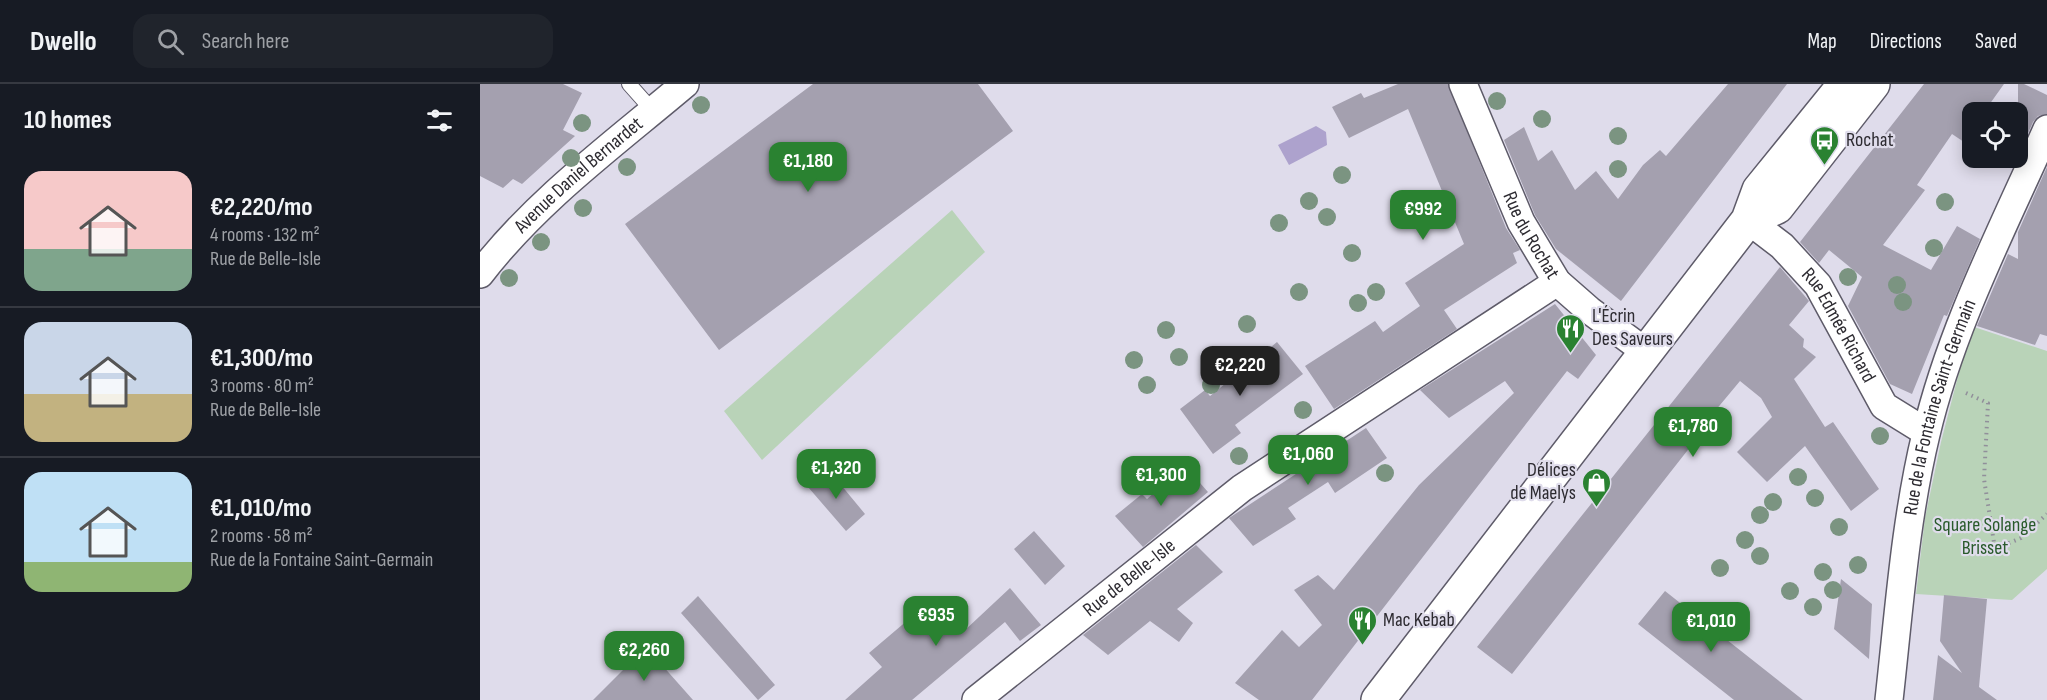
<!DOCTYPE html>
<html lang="en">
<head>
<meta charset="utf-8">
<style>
	:root { --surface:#171b24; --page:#20242c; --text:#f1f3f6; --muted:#9ea1a6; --line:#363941; --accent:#2a8231 }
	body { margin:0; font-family:"Sofia Sans Condensed",sans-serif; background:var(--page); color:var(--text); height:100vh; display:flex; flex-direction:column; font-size:22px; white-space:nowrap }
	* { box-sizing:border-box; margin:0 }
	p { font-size:20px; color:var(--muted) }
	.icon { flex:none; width:33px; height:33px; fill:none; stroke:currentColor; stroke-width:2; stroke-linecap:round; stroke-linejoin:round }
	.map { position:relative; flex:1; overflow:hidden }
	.drawer { display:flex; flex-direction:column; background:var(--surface); width:480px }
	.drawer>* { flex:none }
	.buttons { position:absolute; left:1482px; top:18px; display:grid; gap:12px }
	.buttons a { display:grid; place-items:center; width:66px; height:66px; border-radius:12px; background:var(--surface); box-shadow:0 3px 15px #0003; font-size:30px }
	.price { position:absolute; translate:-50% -51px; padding:0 14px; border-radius:12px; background:var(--accent); color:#fff; font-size:20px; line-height:39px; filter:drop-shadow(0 2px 3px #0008) }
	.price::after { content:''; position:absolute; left:50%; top:36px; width:18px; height:14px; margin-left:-9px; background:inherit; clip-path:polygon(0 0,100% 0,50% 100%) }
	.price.selected { background:#222; color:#fff }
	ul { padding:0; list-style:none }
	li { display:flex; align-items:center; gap:18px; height:150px; padding:0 24px }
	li+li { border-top:2px solid var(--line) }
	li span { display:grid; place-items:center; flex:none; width:168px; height:120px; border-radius:18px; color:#555 }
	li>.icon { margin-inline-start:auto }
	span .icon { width:72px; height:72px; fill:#fffc; stroke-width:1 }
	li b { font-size:26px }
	h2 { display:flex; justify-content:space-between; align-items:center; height:72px; padding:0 24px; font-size:26px }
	header { display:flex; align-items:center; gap:36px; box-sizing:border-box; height:84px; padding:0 30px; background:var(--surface); border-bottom:2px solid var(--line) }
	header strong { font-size:28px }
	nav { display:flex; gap:33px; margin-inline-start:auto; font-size:21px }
	.search { width:420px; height:54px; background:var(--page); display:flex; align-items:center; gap:15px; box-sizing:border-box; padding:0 21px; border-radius:18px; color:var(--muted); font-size:22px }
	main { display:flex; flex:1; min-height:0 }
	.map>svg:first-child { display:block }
	.green { fill:#b9d3b8 }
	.water { fill:#ada2cd }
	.building { fill:#a4a0af }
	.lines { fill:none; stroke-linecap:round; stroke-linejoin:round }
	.lane-casing { stroke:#5e5b69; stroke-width:16 }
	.street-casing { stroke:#5e5b69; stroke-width:30 }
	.secondary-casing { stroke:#5e5b69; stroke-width:36 }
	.path { stroke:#918f9a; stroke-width:4; stroke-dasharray:1.5 4.5; stroke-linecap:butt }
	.lane { stroke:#fff; stroke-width:14 }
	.street { stroke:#fff; stroke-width:27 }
	.secondary { stroke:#fff; stroke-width:33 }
	.tree { fill:#7b9481 }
	.labels { text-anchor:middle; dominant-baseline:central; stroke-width:4.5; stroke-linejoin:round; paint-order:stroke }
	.poi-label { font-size:20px; fill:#2d2b31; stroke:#dfdceb; text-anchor:start }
	.street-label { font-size:20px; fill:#2d2b31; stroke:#dfdceb }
	.park-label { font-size:20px; fill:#295a2b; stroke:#dfdceb }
</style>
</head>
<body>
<header>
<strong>Dwello</strong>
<div class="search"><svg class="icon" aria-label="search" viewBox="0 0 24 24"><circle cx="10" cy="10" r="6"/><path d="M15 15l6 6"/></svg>Search here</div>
<nav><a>Map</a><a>Directions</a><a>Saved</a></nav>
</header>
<main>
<section class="drawer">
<h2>10 homes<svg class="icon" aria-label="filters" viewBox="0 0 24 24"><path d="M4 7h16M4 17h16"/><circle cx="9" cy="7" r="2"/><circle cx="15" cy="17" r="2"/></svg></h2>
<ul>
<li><span style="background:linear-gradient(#f6c9c9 65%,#7fa58c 0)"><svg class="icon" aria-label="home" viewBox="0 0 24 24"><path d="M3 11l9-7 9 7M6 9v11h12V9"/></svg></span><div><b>€2,220/mo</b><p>4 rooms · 132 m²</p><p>Rue de Belle-Isle</p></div></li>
<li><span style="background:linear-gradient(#c9d6e8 60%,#c2b280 0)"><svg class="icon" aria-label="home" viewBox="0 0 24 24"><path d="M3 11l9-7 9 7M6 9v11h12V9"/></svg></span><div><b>€1,300/mo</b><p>3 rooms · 80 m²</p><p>Rue de Belle-Isle</p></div></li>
<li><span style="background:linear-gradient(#bfe0f5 75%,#8fb573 0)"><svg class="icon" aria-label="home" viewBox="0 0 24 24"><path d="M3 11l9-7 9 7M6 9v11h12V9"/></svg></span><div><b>€1,010/mo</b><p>2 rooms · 58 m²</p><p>Rue de la Fontaine Saint-Germain</p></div></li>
</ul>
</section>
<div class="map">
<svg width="1567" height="616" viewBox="0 0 1567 616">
	<rect width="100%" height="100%" fill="#dfdceb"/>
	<path class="green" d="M 472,126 L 505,168 L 282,376 L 244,327 Z
		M 1491,242 L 1567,267 L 1567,485 L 1532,516 L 1436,510 L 1445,434 L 1461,358 Z"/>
	<path class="water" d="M 836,42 L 846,48 L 847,61 L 809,81 L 798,61 Z"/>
	<path class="building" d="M 0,0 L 83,0 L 102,9 L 83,46 L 95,52 L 42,100 L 33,95 L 23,104 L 0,92 Z
		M 333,0 L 498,0 L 533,47 L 239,266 L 145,140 Z
		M 918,0 L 968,0 L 1026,144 L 1040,166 L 1033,169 L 1037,179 L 964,226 L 977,245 L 854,325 L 825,282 L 895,237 L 903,248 L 940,222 L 925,199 L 984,160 L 928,25 L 869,54 L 852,23 L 881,9 L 884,14 Z
		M 1248,0 L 1307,0 L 1141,217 L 1076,165 L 1055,131 L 1024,56 L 1044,43 L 1058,77 L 1072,66 L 1095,106 L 1116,87 L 1138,115 L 1163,81 L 1180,66 L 1186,72 Z
		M 1444,0 L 1524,0 L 1504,28 L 1492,28 L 1492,46 L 1484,58 L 1472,50 L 1437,101 L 1445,106 L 1403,161 L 1451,186 L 1477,142 L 1500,155 L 1467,232 L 1464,231 L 1432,310 L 1410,300 L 1368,222 L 1382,193 L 1349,166 L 1339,179 L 1320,158 Z
		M 1538,0 L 1544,0 L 1567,11 L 1567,30 L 1558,32 L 1553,38 L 1538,72 Z
		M 1567,83 L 1567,252 L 1560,250 L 1555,261 L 1497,242 L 1528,170 L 1538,175 L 1538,148 Z
		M 1300,183 L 1329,217 L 1309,241 L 1324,255 L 1323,263 L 1336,273 L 1314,295 L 1345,343 L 1353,338 L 1399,405 L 1371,427 L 1325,362 L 1287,398 L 1257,368 L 1292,333 L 1281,314 L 1260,297 L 1215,351 L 1218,353 L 1032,590 L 997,563 Z
		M 1075,220 L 1116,271 L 1098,295 L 1087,287 L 832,616 L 779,616 L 755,599 L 802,546 L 819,563 L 842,541 L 814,506 L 838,491 L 854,506 L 939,401 L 1034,309 L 1025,297 L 969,334 L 940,306 Z
		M 797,258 L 823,290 L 755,341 L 761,349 L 733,370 L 700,325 L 725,306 L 730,312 Z
		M 886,344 L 907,374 L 855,409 L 848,398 L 808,424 L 816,435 L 773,462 L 749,434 Z
		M 705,382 L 728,408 L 663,463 L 635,432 L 662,410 L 667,415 Z
		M 347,384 L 385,430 L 366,447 L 328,403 Z
		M 554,447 L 585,482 L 565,501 L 534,465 Z
		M 716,461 L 743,488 L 697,525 L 713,539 L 699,558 L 670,537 L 628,571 L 603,551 Z
		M 1361,495 L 1392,520 L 1389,575 L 1354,545 Z
		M 530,504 L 561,541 L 540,557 L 525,538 L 432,616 L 365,616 L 402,583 L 389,569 L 455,513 L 484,547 Z
		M 1185,507 L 1323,616 L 1254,616 L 1158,540 Z
		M 1464,511 L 1507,515 L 1499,603 L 1517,616 L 1453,616 L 1458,571 L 1482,589 L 1460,557 Z
		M 218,512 L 295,601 L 278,616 L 201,529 Z
		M 166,563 L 213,616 L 113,616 Z"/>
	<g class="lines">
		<defs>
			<path id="lane" d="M 149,0 L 173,27"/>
			<g id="street">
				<path id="s1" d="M 983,0 L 1041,138 L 1077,198 L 1109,226 L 1166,268"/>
				<path id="s2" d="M 1268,136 L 1302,162 L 1338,201 L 1404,322 L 1446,348"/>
				<path id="s3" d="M 0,190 C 57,116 134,60 205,0"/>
				<path id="s4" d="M 496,616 L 762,404 L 1077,198"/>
				<path id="s5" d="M 1409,616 C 1419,527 1425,437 1446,350 C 1471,244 1523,144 1567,45"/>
			</g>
			<path id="secondary" d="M 1268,136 L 1297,123 L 1393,0
				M 898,616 L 1268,136 L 1279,106 L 1365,0"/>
		</defs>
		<use href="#lane" class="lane-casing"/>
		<use href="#street" class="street-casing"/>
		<use href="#secondary" class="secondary-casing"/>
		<path class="path" d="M 1486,309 L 1508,319 L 1504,395 L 1515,465 L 1541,454 L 1567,430"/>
		<use href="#lane" class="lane"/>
		<use href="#street" class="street"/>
		<use href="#secondary" class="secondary"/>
	</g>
	<g class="tree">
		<circle cx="1017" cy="17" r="9"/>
		<circle cx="221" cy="21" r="9"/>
		<circle cx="1062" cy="35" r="9"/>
		<circle cx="102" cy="39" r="9"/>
		<circle cx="1138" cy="52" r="9"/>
		<circle cx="91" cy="74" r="9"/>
		<circle cx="147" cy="83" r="9"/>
		<circle cx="1138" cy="85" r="9"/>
		<circle cx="862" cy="91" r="9"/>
		<circle cx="829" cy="117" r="9"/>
		<circle cx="1465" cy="118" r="9"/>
		<circle cx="103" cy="124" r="9"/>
		<circle cx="847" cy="133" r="9"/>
		<circle cx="799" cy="139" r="9"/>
		<circle cx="61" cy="158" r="9"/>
		<circle cx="1454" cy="164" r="9"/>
		<circle cx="872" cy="169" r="9"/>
		<circle cx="1368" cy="193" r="9"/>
		<circle cx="29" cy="194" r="9"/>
		<circle cx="1417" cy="201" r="9"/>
		<circle cx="819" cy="208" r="9"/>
		<circle cx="896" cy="208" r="9"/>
		<circle cx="1423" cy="218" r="9"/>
		<circle cx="878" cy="219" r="9"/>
		<circle cx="767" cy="240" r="9"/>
		<circle cx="686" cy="246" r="9"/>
		<circle cx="699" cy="273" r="9"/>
		<circle cx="654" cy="276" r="9"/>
		<circle cx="667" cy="301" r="9"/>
		<circle cx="731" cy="301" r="9"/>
		<circle cx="823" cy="326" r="9"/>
		<circle cx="1400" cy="352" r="9"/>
		<circle cx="759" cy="372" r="9"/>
		<circle cx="905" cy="389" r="9"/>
		<circle cx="1318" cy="393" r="9"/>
		<circle cx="1335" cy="414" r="9"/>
		<circle cx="1293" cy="418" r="9"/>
		<circle cx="1280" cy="431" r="9"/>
		<circle cx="1359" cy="443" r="9"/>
		<circle cx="1265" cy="456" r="9"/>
		<circle cx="1280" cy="472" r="9"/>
		<circle cx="1378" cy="481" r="9"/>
		<circle cx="1240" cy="484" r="9"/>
		<circle cx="1343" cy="488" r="9"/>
		<circle cx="1353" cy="506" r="9"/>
		<circle cx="1310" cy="507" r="9"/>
		<circle cx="1333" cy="523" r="9"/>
	</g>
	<defs>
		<symbol id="bus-pin" viewBox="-11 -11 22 30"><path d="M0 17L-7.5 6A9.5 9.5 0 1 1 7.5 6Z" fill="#2a8231" stroke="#dfdceb"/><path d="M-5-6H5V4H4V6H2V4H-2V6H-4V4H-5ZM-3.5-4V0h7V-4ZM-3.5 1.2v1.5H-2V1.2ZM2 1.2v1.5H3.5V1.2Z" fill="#fff"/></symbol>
		<symbol id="restaurant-pin" viewBox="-11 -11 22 30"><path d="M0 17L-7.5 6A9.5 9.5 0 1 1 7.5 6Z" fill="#2a8231" stroke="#dfdceb"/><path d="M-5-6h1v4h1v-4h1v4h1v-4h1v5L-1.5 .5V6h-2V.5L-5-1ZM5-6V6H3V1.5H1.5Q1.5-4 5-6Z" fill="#fff"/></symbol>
		<symbol id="shop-pin" viewBox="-11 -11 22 30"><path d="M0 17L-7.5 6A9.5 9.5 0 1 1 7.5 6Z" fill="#2a8231" stroke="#dfdceb"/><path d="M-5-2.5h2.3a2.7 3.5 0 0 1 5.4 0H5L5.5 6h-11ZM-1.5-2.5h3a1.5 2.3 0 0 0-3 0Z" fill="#fff"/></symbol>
	</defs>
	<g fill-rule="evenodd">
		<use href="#bus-pin" x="1328" y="40" width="33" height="45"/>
		<use href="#restaurant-pin" x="1074" y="228" width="33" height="45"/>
		<use href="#shop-pin" x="1100" y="382" width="33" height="45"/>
		<use href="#restaurant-pin" x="866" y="520" width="33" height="45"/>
	</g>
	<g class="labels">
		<g class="poi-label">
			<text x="1366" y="56">Rochat</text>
			<text x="1112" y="232">L'Écrin<tspan x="1112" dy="23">Des Saveurs</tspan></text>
			<text x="1096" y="386" text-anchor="end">Délices<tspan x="1096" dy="23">de Maelys</tspan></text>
			<text x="903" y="536">Mac Kebab</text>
		</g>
		<g class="street-label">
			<text stroke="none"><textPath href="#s3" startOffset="140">Avenue Daniel Bernardet</textPath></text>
			<text stroke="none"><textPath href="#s1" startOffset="166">Rue du Rochat</textPath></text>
			<text stroke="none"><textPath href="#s2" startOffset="141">Rue Edmée Richard</textPath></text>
			<text stroke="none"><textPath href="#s5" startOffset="298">Rue de la Fontaine Saint-Germain</textPath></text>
			<text stroke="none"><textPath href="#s4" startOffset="196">Rue de Belle-Isle</textPath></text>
		</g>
		<g class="park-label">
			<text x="1505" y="441">Square Solange<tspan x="1505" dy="23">Brisset</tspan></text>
		</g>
	</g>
</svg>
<div class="buttons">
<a><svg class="icon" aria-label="locate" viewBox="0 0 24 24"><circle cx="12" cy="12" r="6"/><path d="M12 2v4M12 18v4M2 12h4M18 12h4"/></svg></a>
</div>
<b class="price" style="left:328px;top:109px">€1,180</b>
<b class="price" style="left:943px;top:157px">€992</b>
<b class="price selected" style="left:760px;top:313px">€2,220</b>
<b class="price" style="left:1213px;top:374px">€1,780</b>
<b class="price" style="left:828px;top:402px">€1,060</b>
<b class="price" style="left:356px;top:416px">€1,320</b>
<b class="price" style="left:681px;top:423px">€1,300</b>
<b class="price" style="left:456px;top:563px">€935</b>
<b class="price" style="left:1231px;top:569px">€1,010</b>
<b class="price" style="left:164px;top:598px">€2,260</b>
</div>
</main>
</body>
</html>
